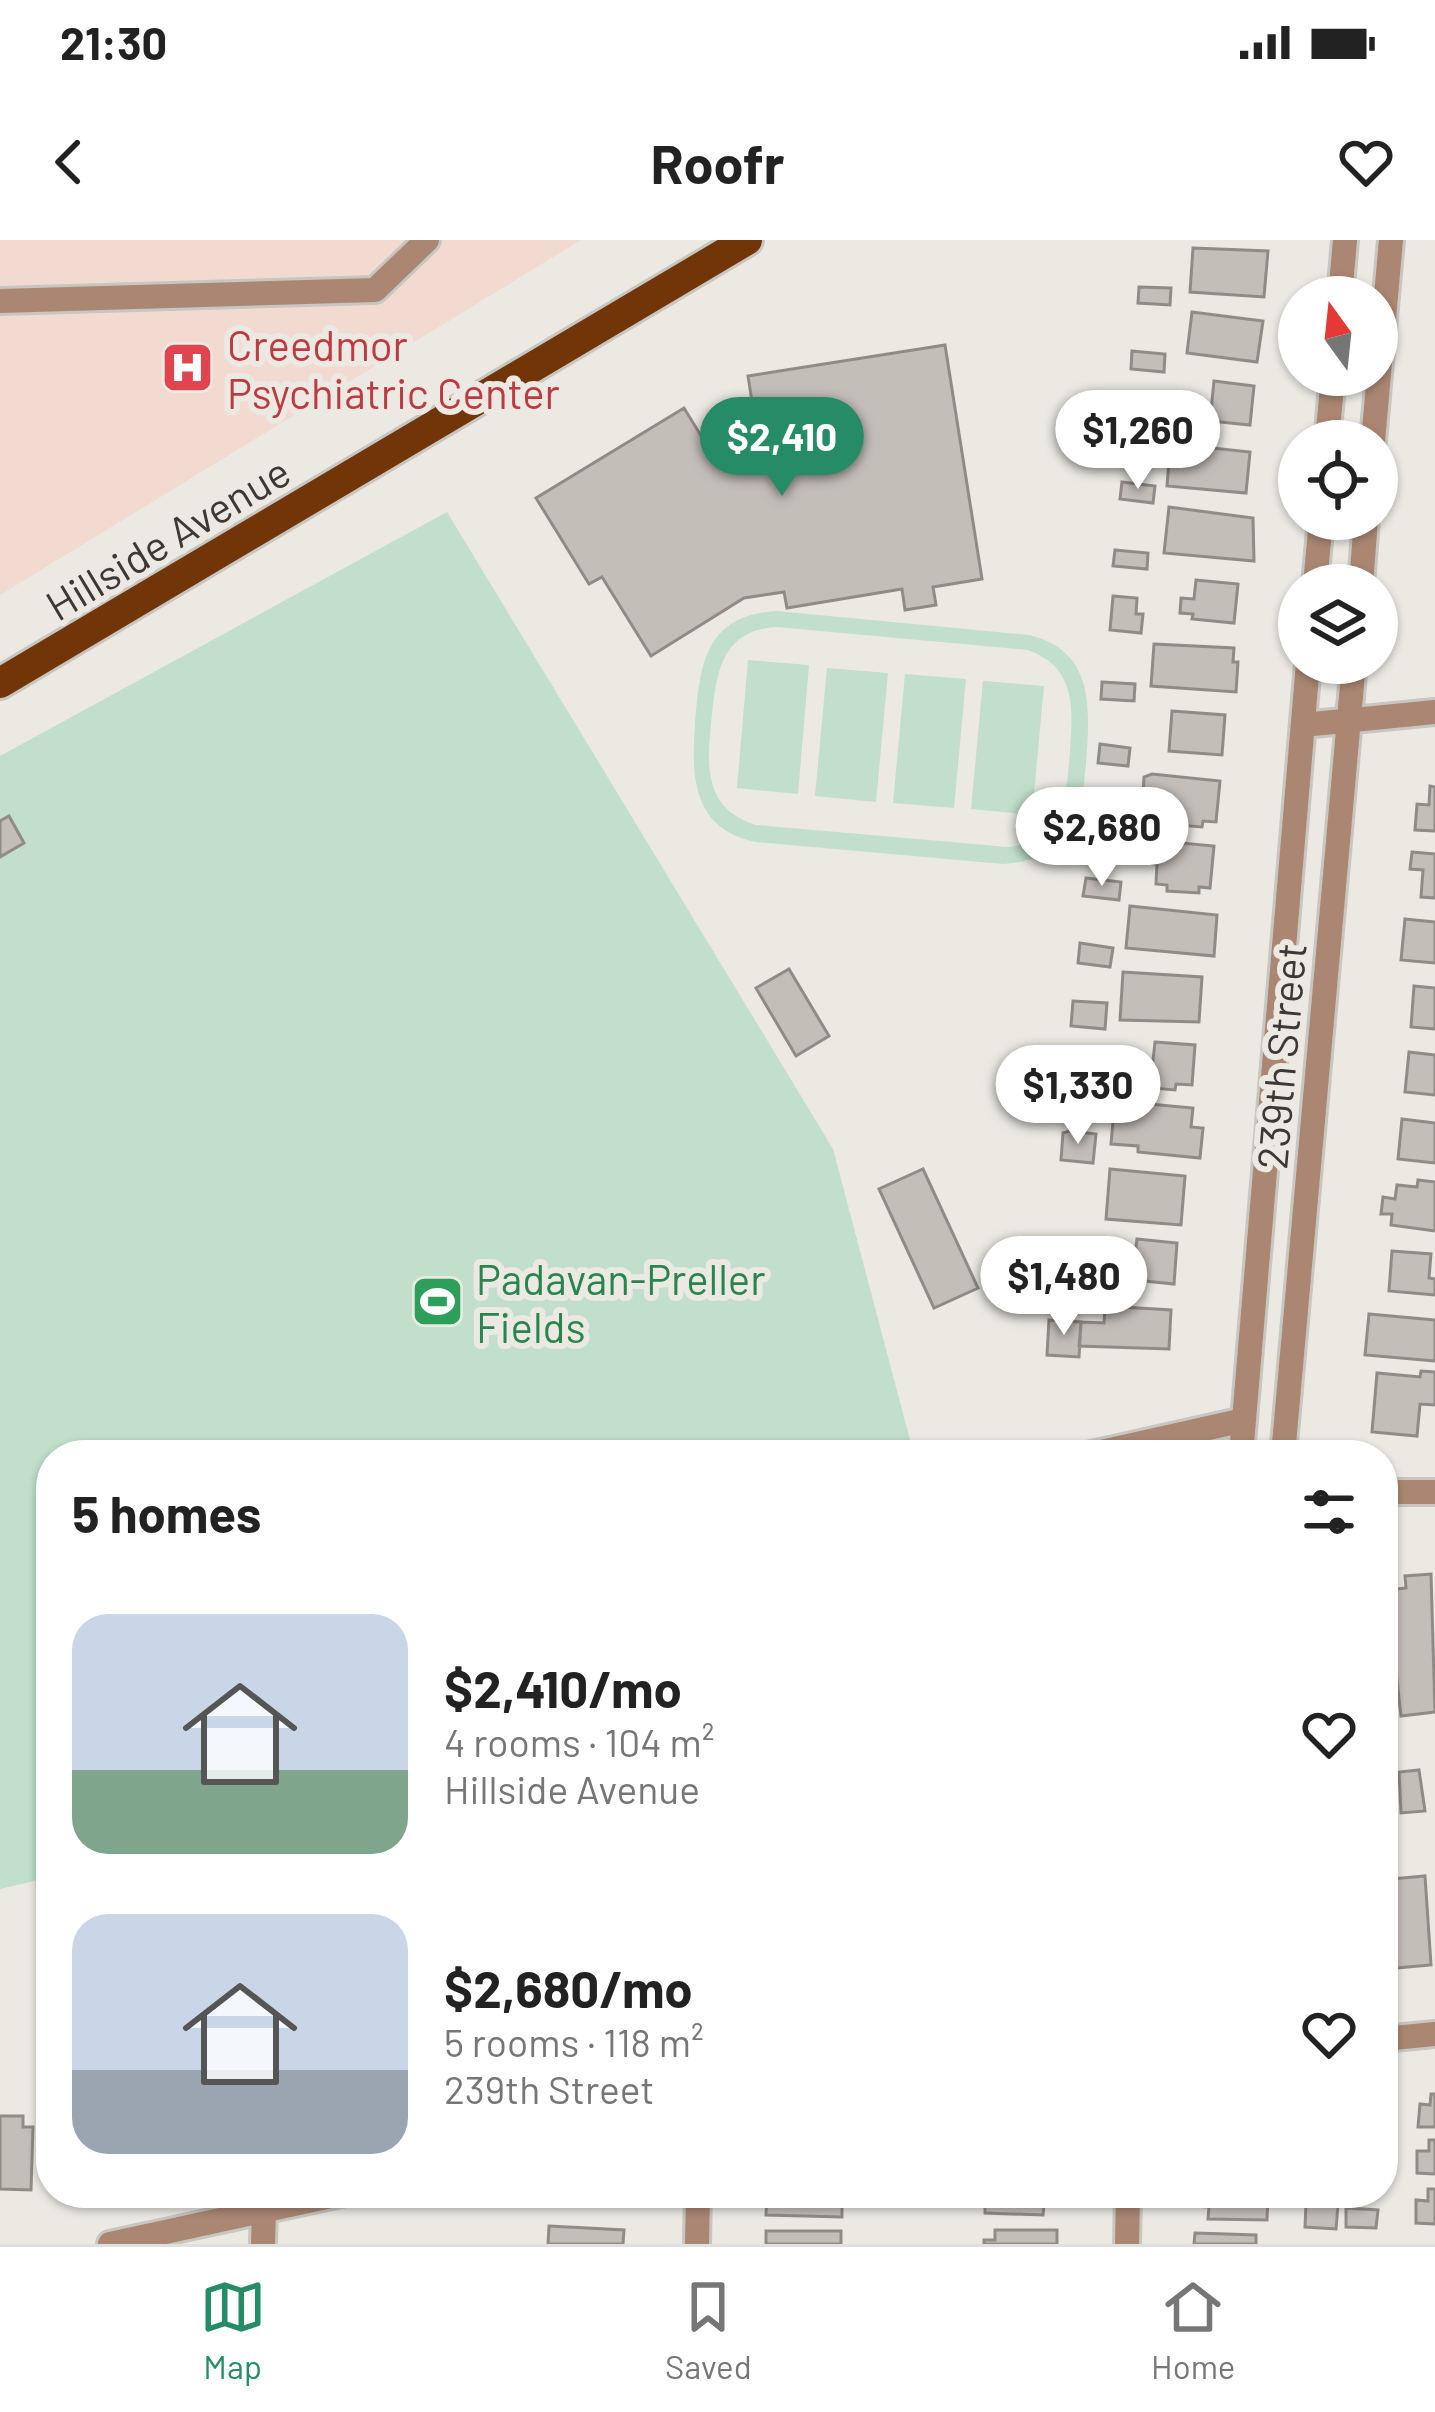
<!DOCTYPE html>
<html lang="en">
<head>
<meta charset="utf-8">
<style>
	:root { --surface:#fff; --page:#f2f2f2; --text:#222; --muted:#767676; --line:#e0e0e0; --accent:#268c68 }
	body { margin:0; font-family:Barlow,sans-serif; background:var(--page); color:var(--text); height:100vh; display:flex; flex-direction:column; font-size:45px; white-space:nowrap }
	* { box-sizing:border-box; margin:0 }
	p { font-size:39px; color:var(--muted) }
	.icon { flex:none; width:66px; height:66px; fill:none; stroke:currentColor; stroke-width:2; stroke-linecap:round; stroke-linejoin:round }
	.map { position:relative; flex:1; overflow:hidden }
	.drawer { position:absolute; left:36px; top:1200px; width:1362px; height:768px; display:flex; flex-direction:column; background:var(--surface); border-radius:48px; box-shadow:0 3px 9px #0004 }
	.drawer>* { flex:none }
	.needle { width:78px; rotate:345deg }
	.fabs { position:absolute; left:1278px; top:36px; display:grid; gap:24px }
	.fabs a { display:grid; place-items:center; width:120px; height:120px; border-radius:50%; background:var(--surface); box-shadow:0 3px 9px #0004; font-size:60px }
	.price { position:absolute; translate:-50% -102px; padding:0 27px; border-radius:42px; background:#fff; color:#222; font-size:39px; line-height:78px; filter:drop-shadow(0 3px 6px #0008) }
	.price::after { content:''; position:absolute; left:50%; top:72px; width:36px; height:27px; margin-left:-18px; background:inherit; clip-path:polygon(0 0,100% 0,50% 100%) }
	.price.current { background:var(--accent); color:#fff }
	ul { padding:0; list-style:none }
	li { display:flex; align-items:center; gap:36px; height:300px; padding:0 36px }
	li span { display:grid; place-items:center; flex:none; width:336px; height:240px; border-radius:36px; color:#555 }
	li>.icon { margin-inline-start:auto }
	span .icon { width:144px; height:144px; fill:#fffc; stroke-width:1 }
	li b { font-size:51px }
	h2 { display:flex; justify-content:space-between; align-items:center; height:144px; padding:0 36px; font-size:51px }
	.status { display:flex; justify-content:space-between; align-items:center; height:84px; padding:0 60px; background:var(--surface); direction:ltr }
	.status svg { height:33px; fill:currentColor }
	header { display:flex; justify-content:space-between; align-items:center; height:156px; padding:0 36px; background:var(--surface); font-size:54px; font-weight:700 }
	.tabs { display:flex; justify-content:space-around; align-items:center; height:168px; border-top:3px solid var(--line); background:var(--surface); font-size:33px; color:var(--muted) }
	.tabs a { display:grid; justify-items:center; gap:6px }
	.tabs .current { color:var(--accent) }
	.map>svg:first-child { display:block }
	.medical { fill:#f2dad0 }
	.green { fill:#c1dfcb; fill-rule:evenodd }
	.building { fill:#c4beb9; stroke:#918b86; stroke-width:3 }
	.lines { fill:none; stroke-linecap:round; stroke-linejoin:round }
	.minor-casing { stroke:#c8c6c0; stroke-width:30 }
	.primary-casing { stroke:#c8c6c0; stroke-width:36 }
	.minor { stroke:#ab8773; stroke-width:24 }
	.primary { stroke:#713508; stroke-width:30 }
	.labels { text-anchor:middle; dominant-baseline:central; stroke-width:12; stroke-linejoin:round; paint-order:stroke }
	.health-label { font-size:42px; fill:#be3a42; stroke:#ebe9e2; text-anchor:start }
	.street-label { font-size:42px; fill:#3a3936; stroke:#ebe9e2 }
	.leisure-label { font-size:42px; fill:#27864d; stroke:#ebe9e2; text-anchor:start }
</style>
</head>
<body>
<div class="status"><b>21:30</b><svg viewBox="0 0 49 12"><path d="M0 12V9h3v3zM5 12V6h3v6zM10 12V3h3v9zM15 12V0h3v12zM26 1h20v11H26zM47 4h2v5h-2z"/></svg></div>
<header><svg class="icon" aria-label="back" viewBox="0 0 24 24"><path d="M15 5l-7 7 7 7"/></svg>Roofr<svg class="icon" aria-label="heart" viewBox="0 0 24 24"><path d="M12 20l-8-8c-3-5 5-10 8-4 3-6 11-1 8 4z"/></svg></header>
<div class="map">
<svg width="1435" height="2004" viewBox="0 0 1435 2004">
	<rect width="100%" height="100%" fill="#ebe9e2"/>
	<path class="medical" d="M 0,0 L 581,0 L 0,355 Z"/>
	<path class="green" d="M 447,272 L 833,909 L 914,1215 L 51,1215 L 51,1637 L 0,1649 L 0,516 Z
		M 777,371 L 1029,395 C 1095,411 1090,468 1086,523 C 1083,551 1083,579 1062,601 C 1046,618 1026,622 1003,624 L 756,602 C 693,589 691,538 695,485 C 700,426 704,375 777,371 ZM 777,387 L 1028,410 C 1076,427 1073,468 1070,510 C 1067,556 1063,602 1008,607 L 756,585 C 701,568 707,521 712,474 C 717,429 723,390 777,387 Z
		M 748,420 L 809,425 L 798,554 L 737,548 Z
		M 827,428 L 888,433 L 876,562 L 815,556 Z
		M 905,434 L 966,439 L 954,568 L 893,563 Z
		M 983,441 L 1044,446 L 1032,575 L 971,569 Z"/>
	<path class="building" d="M 1193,8 L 1268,11 L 1264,57 L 1190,52 Z
		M 1139,47 L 1171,48 L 1170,65 L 1138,63 Z
		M 1192,72 L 1263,81 L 1257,122 L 1187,113 Z
		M 945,105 L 982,339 L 933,347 L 936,365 L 905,370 L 902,349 L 787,368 L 784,352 L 744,358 L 651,416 L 602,337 L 589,344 L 536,258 L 684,168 L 703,199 L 753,168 L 748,136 Z
		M 1132,111 L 1165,114 L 1164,132 L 1131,129 Z
		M 1214,141 L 1254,146 L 1250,185 L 1210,181 Z
		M 1125,170 L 1157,174 L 1155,191 L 1123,188 Z
		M 1185,205 L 1250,212 L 1246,253 L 1167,246 L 1169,221 L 1184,223 Z
		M 1122,242 L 1155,246 L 1153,263 L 1120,259 Z
		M 1169,267 L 1253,278 L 1254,321 L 1164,313 Z
		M 1115,310 L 1148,313 L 1147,329 L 1113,326 Z
		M 1196,340 L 1238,344 L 1234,383 L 1192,379 L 1193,374 L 1180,373 L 1181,358 L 1194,359 Z
		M 1113,356 L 1137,358 L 1136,374 L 1143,374 L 1141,393 L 1110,390 Z
		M 1154,404 L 1234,408 L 1233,422 L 1238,422 L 1236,452 L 1151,446 Z
		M 1102,442 L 1135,444 L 1134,461 L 1101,459 Z
		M 1172,471 L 1225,475 L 1222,515 L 1169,511 Z
		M 1100,504 L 1130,508 L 1128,526 L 1098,523 Z
		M 1152,534 L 1220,541 L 1216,582 L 1203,581 L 1202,587 L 1164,584 L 1165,579 L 1158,578 L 1160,559 L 1143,557 L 1144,537 Z
		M 1430,546 L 1435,547 L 1435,591 L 1415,590 L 1417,564 L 1429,565 Z
		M 1094,574 L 1124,577 L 1123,593 L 1093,590 Z
		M 9,576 L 24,603 L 0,617 L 0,581 Z
		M 1139,599 L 1214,606 L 1210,648 L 1199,647 L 1199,653 L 1167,651 L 1167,645 L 1156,644 L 1157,624 L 1137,622 Z
		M 1412,612 L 1435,614 L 1435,658 L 1421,657 L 1423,630 L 1410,629 Z
		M 1086,638 L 1121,642 L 1119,660 L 1083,656 Z
		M 1130,666 L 1217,675 L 1214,716 L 1126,708 Z
		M 1405,679 L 1435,682 L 1435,723 L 1401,720 Z
		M 1080,703 L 1113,708 L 1110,727 L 1078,723 Z
		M 789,729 L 829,796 L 796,816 L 756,748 Z
		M 1123,732 L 1202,737 L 1199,782 L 1120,780 Z
		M 1414,746 L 1435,748 L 1435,789 L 1411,787 Z
		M 1073,761 L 1107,763 L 1105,789 L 1071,786 Z
		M 1155,802 L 1195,805 L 1192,845 L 1176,844 L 1175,850 L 1141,847 L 1142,841 L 1125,840 L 1126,819 L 1153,821 Z
		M 1409,812 L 1435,815 L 1435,855 L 1405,852 Z
		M 1149,864 L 1193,868 L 1191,887 L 1203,888 L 1200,918 L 1138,912 L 1138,906 L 1111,904 L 1114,870 L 1127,872 L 1128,866 L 1149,868 Z
		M 1402,879 L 1435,883 L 1435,923 L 1398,919 Z
		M 1070,891 L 1096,894 L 1093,923 L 1061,920 L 1063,893 Z
		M 923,929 L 978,1048 L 934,1068 L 879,949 Z
		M 1110,929 L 1185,936 L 1181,985 L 1106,979 Z
		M 1418,940 L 1435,942 L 1435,991 L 1391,985 L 1392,974 L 1381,974 L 1383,957 L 1395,959 L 1397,945 L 1417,947 Z
		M 1137,999 L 1177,1003 L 1174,1044 L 1134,1040 L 1134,1033 L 1110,1031 L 1111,1013 L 1135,1015 Z
		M 1392,1011 L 1431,1014 L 1429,1038 L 1435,1039 L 1435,1055 L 1389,1051 Z
		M 1056,1012 L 1082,1014 L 1078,1049 L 1046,1046 Z
		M 1105,1066 L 1171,1070 L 1169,1109 L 1079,1106 L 1081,1082 L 1104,1083 Z
		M 1369,1074 L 1435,1080 L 1435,1121 L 1365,1115 Z
		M 1049,1080 L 1081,1082 L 1079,1117 L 1047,1115 Z
		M 1421,1131 L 1435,1132 L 1435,1165 L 1420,1164 L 1417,1196 L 1372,1192 L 1377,1133 L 1420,1137 Z
		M 1431,1334 L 1435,1472 L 1401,1476 L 1387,1350 L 1406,1348 L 1405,1336 Z
		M 1419,1530 L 1425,1571 L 1401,1573 L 1399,1532 Z
		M 1425,1636 L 1431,1725 L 1396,1728 L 1391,1639 Z
		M 1431,1854 L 1435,1854 L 1435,1887 L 1418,1887 L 1420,1864 L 1430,1865 Z
		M 0,1876 L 23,1876 L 23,1887 L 33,1887 L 31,1950 L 0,1949 Z
		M 1429,1900 L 1435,1900 L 1435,1934 L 1417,1933 L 1417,1911 L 1429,1911 Z
		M 1428,1949 L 1435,1949 L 1435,1984 L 1416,1983 L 1416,1960 L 1428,1961 Z
		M 767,1953 L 842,1953 L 842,1977 L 766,1975 Z
		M 985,1953 L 1058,1953 L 1058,1965 L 1044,1965 L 1043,1975 L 985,1973 Z
		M 1195,1953 L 1268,1956 L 1267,1980 L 1208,1979 L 1209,1967 L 1195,1966 Z
		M 1306,1964 L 1338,1965 L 1336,1989 L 1305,1987 Z
		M 1346,1968 L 1378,1970 L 1376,1988 L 1346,1987 Z
		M 549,1986 L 624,1990 L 623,2004 L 548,2004 Z
		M 995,1990 L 1057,1990 L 1057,2004 L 984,2004 L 984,2000 L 995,2000 Z
		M 766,1991 L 841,1991 L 841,2004 L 766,2004 Z
		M 1195,1993 L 1256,1995 L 1256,2004 L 1194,2004 Z"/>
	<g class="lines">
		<defs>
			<path id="minor" d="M 1340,57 L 1345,0
				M 0,61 L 375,50 L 427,0
				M 1327,201 L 1333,135
				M 1373,201 L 1391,0
				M 1315,345 L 1321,279
				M 1361,345 L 1366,279
				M 1303,485 L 1435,472
				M 1088,1215 L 1244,1180
				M 1241,1215 L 1308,423
				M 1283,1215 L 1354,423
				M 1383,1252 L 1435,1252
				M 1383,1799 L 1435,1794
				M 110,2004 L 345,1953
				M 263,2004 L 264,1969
				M 697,2004 L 698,1953
				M 1127,2004 L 1128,1953"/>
			<path id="primary" d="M 0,443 L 747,0"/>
		</defs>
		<use href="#minor" class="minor-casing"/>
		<use href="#primary" class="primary-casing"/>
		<use href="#minor" class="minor"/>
		<use href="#primary" class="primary"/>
	</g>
	<defs>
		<symbol id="hospital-square" viewBox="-11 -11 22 22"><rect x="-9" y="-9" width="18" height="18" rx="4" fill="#e0444e" stroke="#ebe9e2"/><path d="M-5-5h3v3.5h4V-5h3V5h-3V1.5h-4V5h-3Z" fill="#fff"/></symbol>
		<symbol id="stadium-square" viewBox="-11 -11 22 22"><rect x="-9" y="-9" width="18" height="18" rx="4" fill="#2e9e5b" stroke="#ebe9e2"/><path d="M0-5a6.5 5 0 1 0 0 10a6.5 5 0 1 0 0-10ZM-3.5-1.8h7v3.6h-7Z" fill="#fff"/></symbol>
	</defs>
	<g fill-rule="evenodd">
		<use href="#hospital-square" x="158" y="98" width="59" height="59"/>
		<use href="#stadium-square" x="408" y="1032" width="59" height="59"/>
	</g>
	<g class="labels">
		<g class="health-label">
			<text x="227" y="104">Creedmor<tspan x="227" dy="48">Psychiatric Center</tspan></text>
		</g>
		<g class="street-label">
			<text transform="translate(167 297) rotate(-31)">Hillside Avenue</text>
			<text transform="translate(1280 816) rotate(-85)">239th Street</text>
		</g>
		<g class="leisure-label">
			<text x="476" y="1038">Padavan-Preller<tspan x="476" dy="48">Fields</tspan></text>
		</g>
	</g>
</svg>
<div class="fabs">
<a><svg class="needle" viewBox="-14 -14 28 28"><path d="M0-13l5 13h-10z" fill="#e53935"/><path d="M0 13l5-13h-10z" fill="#767676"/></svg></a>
<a><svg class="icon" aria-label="locate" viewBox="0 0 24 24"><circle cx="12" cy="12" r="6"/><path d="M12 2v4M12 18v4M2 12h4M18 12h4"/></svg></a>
<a><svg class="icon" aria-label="layers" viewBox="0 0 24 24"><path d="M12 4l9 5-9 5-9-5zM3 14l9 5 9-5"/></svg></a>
</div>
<b class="price" style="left:1138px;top:252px">$1,260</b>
<b class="price current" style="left:782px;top:259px">$2,410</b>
<b class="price" style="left:1102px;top:649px">$2,680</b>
<b class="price" style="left:1078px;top:907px">$1,330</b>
<b class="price" style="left:1064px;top:1098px">$1,480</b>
<section class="drawer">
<h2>5 homes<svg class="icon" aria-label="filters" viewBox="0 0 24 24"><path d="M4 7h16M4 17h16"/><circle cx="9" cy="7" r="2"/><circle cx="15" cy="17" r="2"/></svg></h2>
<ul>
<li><span style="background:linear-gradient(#c9d6e8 65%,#7fa58c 0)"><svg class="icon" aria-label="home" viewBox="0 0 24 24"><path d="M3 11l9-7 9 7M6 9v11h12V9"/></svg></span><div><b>$2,410/mo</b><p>4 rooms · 104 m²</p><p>Hillside Avenue</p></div><svg class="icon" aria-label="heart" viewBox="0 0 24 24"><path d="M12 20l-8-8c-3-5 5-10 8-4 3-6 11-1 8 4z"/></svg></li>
<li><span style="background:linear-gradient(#c9d6e8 65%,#9aa5b1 0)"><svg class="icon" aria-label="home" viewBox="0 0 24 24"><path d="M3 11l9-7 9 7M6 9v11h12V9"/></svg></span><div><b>$2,680/mo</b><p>5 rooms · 118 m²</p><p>239th Street</p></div><svg class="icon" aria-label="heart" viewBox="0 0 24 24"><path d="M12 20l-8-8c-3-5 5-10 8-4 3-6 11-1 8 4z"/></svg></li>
</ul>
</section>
</div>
<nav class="tabs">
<a class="current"><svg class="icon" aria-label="map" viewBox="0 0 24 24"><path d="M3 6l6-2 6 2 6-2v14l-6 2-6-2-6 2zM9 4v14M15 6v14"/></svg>Map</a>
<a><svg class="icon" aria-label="saved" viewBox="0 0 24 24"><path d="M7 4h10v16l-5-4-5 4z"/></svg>Saved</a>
<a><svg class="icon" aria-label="home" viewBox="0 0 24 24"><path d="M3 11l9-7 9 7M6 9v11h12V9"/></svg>Home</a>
</nav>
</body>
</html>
